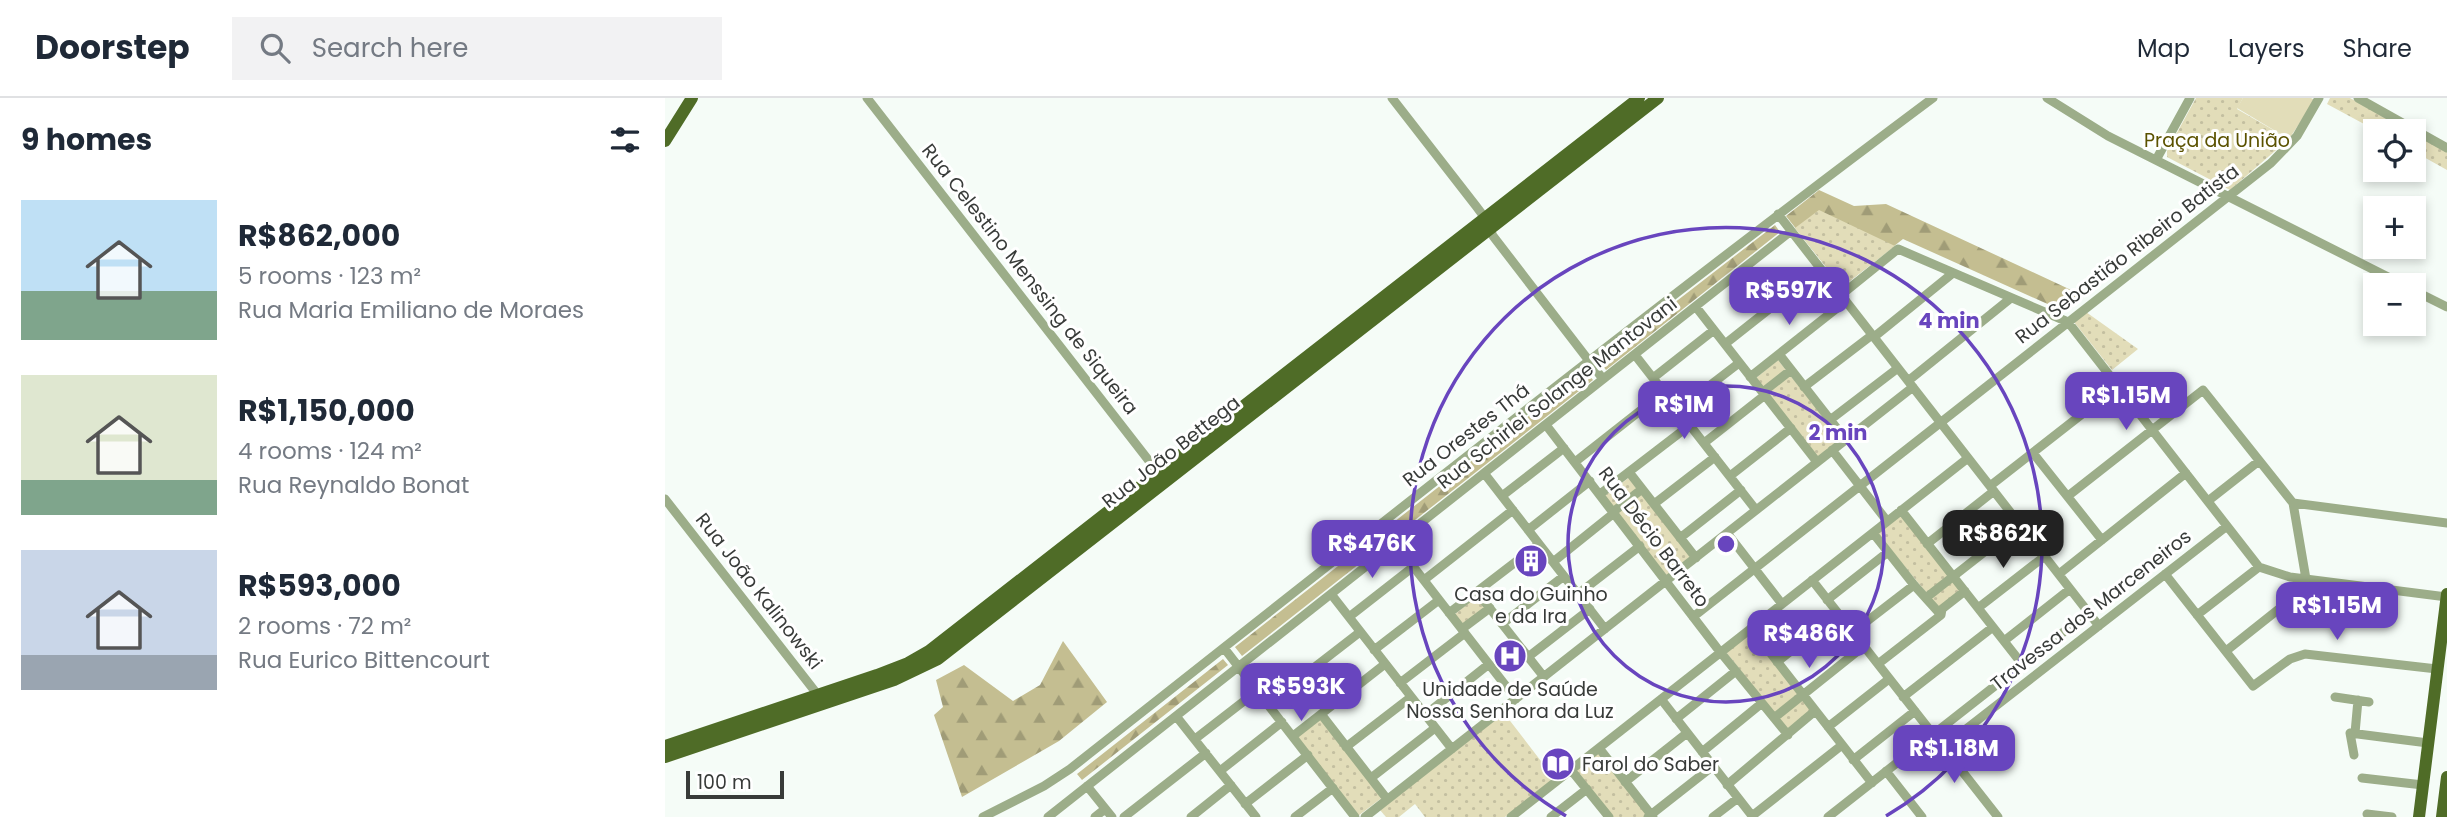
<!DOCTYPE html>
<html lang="en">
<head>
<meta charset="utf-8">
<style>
	:root { --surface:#fff; --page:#f2f2f3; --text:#1f2937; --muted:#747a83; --line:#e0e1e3; --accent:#6845be }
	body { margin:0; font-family:Poppins,sans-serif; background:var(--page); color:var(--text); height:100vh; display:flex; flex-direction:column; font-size:26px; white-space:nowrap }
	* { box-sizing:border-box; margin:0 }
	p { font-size:23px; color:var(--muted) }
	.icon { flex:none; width:38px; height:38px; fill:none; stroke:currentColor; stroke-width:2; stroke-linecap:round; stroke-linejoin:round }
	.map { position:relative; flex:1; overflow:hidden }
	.panel { display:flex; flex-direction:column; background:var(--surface); width:665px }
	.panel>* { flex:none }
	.buttons { position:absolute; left:1698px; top:21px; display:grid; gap:14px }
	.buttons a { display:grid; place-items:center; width:63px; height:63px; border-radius:0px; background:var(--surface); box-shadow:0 4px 10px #0003; font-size:35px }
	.scale { position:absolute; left:21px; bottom:18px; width:98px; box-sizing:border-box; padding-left:7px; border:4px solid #383b39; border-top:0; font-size:19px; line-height:24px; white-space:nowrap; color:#383b39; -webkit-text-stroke:5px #fff; paint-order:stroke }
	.price { position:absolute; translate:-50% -60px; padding:0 16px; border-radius:14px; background:var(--accent); color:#fff; font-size:23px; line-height:46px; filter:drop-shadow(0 2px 4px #0008) }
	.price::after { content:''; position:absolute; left:50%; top:42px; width:21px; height:16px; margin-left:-10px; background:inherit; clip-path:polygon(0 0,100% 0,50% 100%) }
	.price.current { background:#222; color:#fff }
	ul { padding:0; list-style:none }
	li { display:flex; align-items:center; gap:21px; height:175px; padding:0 21px }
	li span { display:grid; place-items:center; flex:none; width:196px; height:140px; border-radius:0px; color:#555 }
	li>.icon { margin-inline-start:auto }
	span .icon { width:84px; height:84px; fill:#fffc; stroke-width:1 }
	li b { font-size:30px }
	h2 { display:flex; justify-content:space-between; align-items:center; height:84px; padding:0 21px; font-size:30px }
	header { display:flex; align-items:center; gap:42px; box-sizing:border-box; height:98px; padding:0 35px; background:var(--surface); border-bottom:2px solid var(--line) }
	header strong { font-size:33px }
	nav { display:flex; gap:38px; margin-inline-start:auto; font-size:24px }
	.search { width:490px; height:63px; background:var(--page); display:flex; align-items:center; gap:18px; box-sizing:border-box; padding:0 24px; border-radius:0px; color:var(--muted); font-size:26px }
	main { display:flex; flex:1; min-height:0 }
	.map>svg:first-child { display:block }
	.green { fill:#e2ddb9 }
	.forest { fill:url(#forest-firs) }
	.park { fill:url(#park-dots) }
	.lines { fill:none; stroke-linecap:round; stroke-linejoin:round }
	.minor { stroke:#9cad89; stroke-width:9 }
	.major { stroke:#4f6c27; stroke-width:12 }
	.ring { fill:none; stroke:#6845be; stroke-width:3.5 }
	.labels { text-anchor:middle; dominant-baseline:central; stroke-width:6; stroke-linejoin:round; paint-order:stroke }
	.park-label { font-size:19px; fill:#5b5200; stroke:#fff }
	.street-label { font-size:19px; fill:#383b39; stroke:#fff }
	.poi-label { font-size:19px; fill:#383b39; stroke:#fff }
	.centre { fill:#6845be; stroke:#fff; stroke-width:3.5 }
	.ring-label { font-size:21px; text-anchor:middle; font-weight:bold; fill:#6845be; stroke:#fff; stroke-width:6; stroke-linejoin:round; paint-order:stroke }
</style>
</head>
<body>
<header>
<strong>Doorstep</strong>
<div class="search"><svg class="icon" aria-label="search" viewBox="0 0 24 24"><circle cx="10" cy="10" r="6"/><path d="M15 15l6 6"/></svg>Search here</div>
<nav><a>Map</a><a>Layers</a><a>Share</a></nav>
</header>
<main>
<section class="panel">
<h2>9 homes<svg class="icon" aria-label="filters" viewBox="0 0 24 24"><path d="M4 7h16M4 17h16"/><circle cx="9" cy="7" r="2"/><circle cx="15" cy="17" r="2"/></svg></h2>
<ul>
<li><span style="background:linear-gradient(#bfe0f5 65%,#7fa58c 0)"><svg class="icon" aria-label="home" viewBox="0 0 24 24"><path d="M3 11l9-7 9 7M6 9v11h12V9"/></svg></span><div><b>R$862,000</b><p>5 rooms · 123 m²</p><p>Rua Maria Emiliano de Moraes</p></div></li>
<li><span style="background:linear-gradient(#dfe7d0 75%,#7fa58c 0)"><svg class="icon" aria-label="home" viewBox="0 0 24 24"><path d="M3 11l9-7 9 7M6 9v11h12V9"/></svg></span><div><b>R$1,150,000</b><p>4 rooms · 124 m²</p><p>Rua Reynaldo Bonat</p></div></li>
<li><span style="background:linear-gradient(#c9d6e8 75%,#9aa5b1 0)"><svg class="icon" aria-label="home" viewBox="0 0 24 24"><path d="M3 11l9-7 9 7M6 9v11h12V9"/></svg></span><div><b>R$593,000</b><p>2 rooms · 72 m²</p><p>Rua Eurico Bittencourt</p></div></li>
</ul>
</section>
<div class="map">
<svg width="1782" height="719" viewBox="0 0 1782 719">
	<defs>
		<pattern id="forest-firs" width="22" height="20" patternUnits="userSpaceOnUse" patternTransform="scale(1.75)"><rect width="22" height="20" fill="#c4be91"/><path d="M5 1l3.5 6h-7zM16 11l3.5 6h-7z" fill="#a09c77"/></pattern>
		<pattern id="park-dots" width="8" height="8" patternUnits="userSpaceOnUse" patternTransform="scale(1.75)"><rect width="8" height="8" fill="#e2ddb9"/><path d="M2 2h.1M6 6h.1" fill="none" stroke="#c3bfa0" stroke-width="1.8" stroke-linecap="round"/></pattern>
	</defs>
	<rect width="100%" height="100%" fill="#f5fcf7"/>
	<path class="green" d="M 1578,0 L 1646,0 L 1650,2 L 1624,41 L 1572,10 Z"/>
	<path class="forest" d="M 1154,92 L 1189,108 L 1221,106 L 1419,198 L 1398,213 L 1238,141 L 1177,189 L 1121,118 Z
		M 1110,127 L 1115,134 L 941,272 L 934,263 Z
		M 921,273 L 928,282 L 577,558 L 570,549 Z
		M 398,543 L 442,604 L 394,643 L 297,699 L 269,617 L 278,609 L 271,582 L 299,567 L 348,603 L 375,587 Z
		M 558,561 L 563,567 L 417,682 L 412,676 Z"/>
	<path class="park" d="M 1531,0 L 1578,0 L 1572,11 L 1624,41 L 1565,92 L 1502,59 L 1502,53 Z
		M 1665,0 L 1685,0 L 1744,33 L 1712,33 L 1662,6 Z
		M 1748,35 L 1782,54 L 1782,72 L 1748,53 Z
		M 1154,112 L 1230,148 L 1177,189 L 1130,130 Z
		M 1421,214 L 1473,251 L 1447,272 L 1409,224 Z
		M 1113,262 L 1176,341 L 1153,359 L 1091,280 Z
		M 965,379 L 1026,458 L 1001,478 L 939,398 Z
		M 1235,417 L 1296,493 L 1274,510 L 1212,435 Z
		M 812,498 L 821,509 L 797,527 L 789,517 Z
		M 1085,535 L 1146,613 L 1122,631 L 1061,554 Z
		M 839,615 L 889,680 L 840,719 L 760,719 L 750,706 L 734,719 L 721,719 L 715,712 Z
		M 656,620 L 718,699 L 693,718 L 632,639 Z
		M 934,654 L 985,719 L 947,719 L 911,673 Z"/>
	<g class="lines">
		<path class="minor" d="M 202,0 L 495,377
			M 727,0 L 811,108 L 820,120 L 828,138 L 938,281
			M 1382,0 L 1443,38 L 1739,187
			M 1693,0 L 1782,50
			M 1491,62 L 1525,0
			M 1113,116 L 1434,528
			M 1748,192 L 1782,209
			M 1176,197 L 1233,151 L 1403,224 L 1594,469 L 1625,479 L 1782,499
			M 1031,209 L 1152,364
			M 1209,239 L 1288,175
			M 1060,246 L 1155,171
			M 1114,256 L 1181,342
			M 970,257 L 1091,412
			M 1085,279 L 1181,203
			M 988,280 L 1049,232
			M 1243,283 L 1346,200
			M 1139,289 L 1207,237
			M 1098,294 L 1126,272
			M 1013,312 L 1074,265
			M 1165,322 L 1233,270
			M 881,327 L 1052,550 L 1123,637
			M 1039,345 L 1100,297
			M 1167,352 L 1222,423
			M 1368,355 L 1437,442
			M 910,364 L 999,294
			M 964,374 L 1031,460
			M 819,375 L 940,531
			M 1065,378 L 1126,330
			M 1325,388 L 1453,288
			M 935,396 L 1025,327
			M 837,398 L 899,350
			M 1403,398 L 1538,292 L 1628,405 L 1641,481 L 1639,491 L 1561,553
			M 0,401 L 156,601
			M 1543,403 L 1594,363
			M 1628,405 L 1782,425
			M 989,406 L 1050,359
			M 1236,412 L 1357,566
			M 948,414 L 977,391
			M 863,432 L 925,383
			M 1062,435 L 1117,506
			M 1208,435 L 1249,487 L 1276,517
			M 1015,440 L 1076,392
			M 730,445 L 851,601
			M 1262,446 L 1329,393
			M 888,464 L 949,415
			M 1394,476 L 1521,375
			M 1500,476 L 1588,588 L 1625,561 L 1640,556 L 1772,571
			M 759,482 L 848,412
			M 1147,482 L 1333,719
			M 812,494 L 879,579
			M 666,496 L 787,651
			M 913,496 L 975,448
			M 1262,499 L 1355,426
			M 1162,502 L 1223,454
			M 1313,510 L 1380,458
			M 784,515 L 874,446
			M 1532,517 L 1594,469
			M 684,519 L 748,469
			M 1028,519 L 1606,65 L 1632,38 L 1654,0
			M 837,526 L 899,478
			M 1086,530 L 1207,685
			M 797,531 L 825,510
			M 1188,534 L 1249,487
			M 1339,543 L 1405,491
			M 559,550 L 690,719
			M 709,552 L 774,502
			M 863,559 L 925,511
			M 1112,564 L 1173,516
			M 1213,566 L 1276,517 L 1277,511 L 1300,493
			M 735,585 L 800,535
			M 1238,599 L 1328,529
			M 1670,599 L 1704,604
			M 996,601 L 1088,719
			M 602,606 L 695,534
			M 656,616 L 722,701
			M 760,617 L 824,566
			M 511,618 L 591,719
			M 1109,620 L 1199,548
			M 1011,621 L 1071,573
			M 1163,629 L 1224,581
			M 1690,635 L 1693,602
			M 628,638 L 720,566
			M 530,641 L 592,593
			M 681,649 L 746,599
			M 1278,649 L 1562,428
			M 934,650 L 988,719
			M 1037,654 L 1097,605
			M 1689,657 L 1685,635 L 1763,645
			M 1188,662 L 1250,613
			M 906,672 L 944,719
			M 555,673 L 617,624
			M 1221,673 L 1257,719
			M 706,680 L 770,630
			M 1697,680 L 1758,687
			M 960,684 L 1022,635
			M 1062,687 L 1150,613
			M 422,688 L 447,719
			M 580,706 L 643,657
			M 1702,716 L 1727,719
			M 1087,718 L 1177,647
			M 318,719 L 379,688 L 405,671 C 691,446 976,218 1268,0
			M 383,719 L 1126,133
			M 430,719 L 440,711
			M 459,719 L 541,655
			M 526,719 L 566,687
			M 630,719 L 668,690
			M 700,719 L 1248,289
			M 846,719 L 1303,360
			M 886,719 L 922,691
			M 983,719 L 1048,668
			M 1048,719 L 1073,700
			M 1163,719 L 1424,514"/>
		<path class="major" d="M 0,43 L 27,0
			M 0,648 L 212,577 L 243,565 L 264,553 L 974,0
			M 0,659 L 229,582 L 273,561 L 993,0
			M 1754,719 L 1782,496
			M 1777,719 L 1782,679"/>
	</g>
	<g class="ring">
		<circle cx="1061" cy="446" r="158"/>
		<path d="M901 718A316 316 0 1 1 1221 718"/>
	</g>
	<defs>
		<symbol id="building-disc" viewBox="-11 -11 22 22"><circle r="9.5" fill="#6845be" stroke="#fff"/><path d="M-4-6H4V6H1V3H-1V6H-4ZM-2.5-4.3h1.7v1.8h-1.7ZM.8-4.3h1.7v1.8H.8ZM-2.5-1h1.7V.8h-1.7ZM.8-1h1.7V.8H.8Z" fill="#fff"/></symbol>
		<symbol id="hospital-disc" viewBox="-11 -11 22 22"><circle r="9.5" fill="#6845be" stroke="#fff"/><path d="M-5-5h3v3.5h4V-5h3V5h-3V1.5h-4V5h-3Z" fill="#fff"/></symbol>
		<symbol id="library-disc" viewBox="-11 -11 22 22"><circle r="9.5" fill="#6845be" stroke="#fff"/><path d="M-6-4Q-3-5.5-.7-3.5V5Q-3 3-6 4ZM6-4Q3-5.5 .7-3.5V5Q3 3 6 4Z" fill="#fff"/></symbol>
	</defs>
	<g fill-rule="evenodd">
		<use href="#building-disc" x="847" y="444" width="38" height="38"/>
		<use href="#hospital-disc" x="826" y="539" width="38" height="38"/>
		<use href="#library-disc" x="874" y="647" width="38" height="38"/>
	</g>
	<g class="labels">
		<g class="park-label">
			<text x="1552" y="42">Praça da União</text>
		</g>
		<g class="street-label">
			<text transform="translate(1462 156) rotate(-38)">Rua Sebastião Ribeiro Batista</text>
			<text transform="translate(365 181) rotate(52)">Rua Celestino Menssing de Siqueira</text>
			<text transform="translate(892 295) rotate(-38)">Rua Schirlei Solange Mantovani</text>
			<text transform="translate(801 337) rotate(-38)">Rua Orestes Thá</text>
			<text transform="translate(506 354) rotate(-38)">Rua João Bettega</text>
			<text transform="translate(989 439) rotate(53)">Rua Décio Barreto</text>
			<text transform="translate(94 493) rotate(52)">Rua João Kalinowski</text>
			<text transform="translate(1426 512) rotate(-38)">Travessa dos Marceneiros</text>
		</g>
		<g class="poi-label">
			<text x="866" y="496">Casa do Guinho<tspan x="866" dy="22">e da Ira</tspan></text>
			<text x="845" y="591">Unidade de Saúde<tspan x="845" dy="22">Nossa Senhora da Luz</tspan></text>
			<text x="917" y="666" text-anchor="start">Farol do Saber</text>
		</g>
	</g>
	<circle cx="1061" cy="446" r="10" class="centre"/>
	<g class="ring-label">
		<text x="1284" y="230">4 min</text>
		<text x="1173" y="342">2 min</text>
	</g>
</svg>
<div class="buttons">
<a><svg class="icon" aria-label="locate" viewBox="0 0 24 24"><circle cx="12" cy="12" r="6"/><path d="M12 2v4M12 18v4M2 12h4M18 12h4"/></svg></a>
<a>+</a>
<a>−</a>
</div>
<div class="scale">100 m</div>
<b class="price" style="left:1124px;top:229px">R$597K</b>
<b class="price" style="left:1461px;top:334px">R$1.15M</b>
<b class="price" style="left:1019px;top:343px">R$1M</b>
<b class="price current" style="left:1338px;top:472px">R$862K</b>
<b class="price" style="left:707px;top:482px">R$476K</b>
<b class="price" style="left:1672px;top:544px">R$1.15M</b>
<b class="price" style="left:1144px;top:572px">R$486K</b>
<b class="price" style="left:636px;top:625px">R$593K</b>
<b class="price" style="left:1289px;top:687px">R$1.18M</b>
</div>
</main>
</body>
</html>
